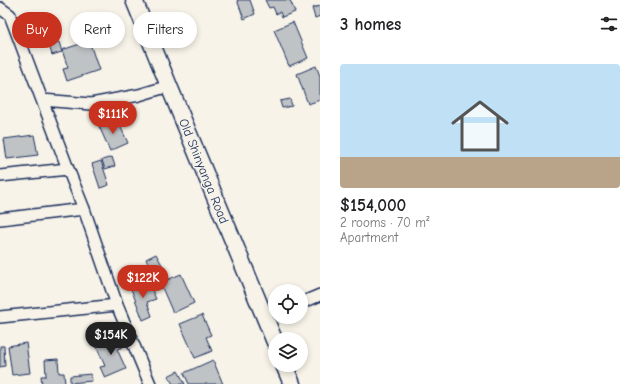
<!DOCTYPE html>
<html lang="en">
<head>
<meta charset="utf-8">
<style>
	:root { --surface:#fff; --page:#f6f6f6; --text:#202124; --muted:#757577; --line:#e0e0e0; --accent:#c8321e }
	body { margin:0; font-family:"Comic Neue",sans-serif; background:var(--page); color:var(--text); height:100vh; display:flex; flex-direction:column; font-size:15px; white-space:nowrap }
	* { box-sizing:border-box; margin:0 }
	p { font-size:13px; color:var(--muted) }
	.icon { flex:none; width:22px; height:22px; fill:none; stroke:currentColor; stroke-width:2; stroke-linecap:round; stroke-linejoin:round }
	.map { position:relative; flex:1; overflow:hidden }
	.sheet { display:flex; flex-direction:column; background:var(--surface); width:320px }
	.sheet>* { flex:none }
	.hud { position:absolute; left:12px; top:12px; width:248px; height:36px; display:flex; gap:8px }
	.fabs { position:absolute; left:268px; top:284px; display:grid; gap:8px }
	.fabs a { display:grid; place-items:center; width:40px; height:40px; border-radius:50%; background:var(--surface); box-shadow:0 2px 6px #0003; font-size:20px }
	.price { position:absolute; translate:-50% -34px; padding:0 9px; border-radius:14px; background:var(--accent); color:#fff; font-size:13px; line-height:26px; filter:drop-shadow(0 1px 2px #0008) }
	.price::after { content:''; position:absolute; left:50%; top:24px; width:12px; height:9px; margin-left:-6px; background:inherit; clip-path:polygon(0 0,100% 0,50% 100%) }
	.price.on { background:#222; color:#fff }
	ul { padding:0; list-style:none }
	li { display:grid; align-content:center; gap:8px; height:212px; padding:0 20px }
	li+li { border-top:1px solid var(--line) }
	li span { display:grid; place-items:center; height:124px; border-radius:4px; color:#555 }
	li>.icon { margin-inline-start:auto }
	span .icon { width:72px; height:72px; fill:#fffc; stroke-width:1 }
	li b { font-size:17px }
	h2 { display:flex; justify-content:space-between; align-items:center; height:48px; padding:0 20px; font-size:17px }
	.tag { padding:0 14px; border-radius:18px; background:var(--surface); box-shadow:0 2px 6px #0003; font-size:14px; line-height:36px }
	.tag.on { background:var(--accent); color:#fff }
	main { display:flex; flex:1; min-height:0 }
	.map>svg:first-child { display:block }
	.building { fill:#c0c3c5; stroke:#1b2f5e }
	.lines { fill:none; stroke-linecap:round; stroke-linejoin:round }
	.minor-casing { stroke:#1b2f5e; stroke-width:14 }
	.secondary-casing { stroke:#1b2f5e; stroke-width:19 }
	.minor { stroke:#f7f3e8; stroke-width:11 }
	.secondary { stroke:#f7f3e8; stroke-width:16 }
	.labels { text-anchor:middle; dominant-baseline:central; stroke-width:3; stroke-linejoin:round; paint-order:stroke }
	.street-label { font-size:13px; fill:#1b2f5e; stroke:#f7f3e8 }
</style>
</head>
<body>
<main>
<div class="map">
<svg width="320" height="384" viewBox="0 0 320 384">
	<rect width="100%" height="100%" fill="#f7f3e8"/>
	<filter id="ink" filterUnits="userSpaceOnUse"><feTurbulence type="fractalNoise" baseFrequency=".025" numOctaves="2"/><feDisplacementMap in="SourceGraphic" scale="8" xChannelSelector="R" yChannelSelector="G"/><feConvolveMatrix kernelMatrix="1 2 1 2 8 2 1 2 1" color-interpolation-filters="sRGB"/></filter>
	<g filter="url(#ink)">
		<path class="building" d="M 237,0 L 250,0 L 255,14 L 244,19 Z
			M 265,0 L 290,0 L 295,12 L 282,17 L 280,12 L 276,14 L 273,7 L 269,8 Z
			M 320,6 L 320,16 L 315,18 L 312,8 Z
			M 293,22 L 308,58 L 289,66 L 274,30 Z
			M 49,30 L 52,38 L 45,41 L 41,33 Z
			M 89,41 L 99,70 L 67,81 L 63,69 L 68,68 L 62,50 Z
			M 59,42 L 62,52 L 52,55 L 49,45 Z
			M 316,66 L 320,76 L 320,100 L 308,104 L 297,74 Z
			M 290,99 L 292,106 L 282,108 L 280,101 Z
			M 117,119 L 128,143 L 110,151 L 99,126 Z
			M 34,135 L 38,155 L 7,159 L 4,139 Z
			M 112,157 L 115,166 L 105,169 L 102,160 Z
			M 101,161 L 109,185 L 100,188 L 92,164 Z
			M 156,254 L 166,272 L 147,282 L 140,268 L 148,264 L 146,259 Z
			M 181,274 L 194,303 L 173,313 L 160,283 Z
			M 142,281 L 146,290 L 151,288 L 156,299 L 147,302 L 152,316 L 143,320 L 130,286 Z
			M 202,315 L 211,335 L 206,337 L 212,351 L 195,358 L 180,324 Z
			M 117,334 L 123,347 L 117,349 L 126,369 L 105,378 L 100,367 L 105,366 L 95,343 Z
			M 26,343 L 30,373 L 12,375 L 8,346 Z
			M 0,346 L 4,346 L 5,366 L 0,367 Z
			M 58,359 L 59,373 L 64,373 L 65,384 L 42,384 L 41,376 L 46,376 L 45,360 Z
			M 213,360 L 223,384 L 189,384 L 184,373 Z
			M 178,371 L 185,384 L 173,384 L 168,376 Z
			M 91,374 L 92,381 L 70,383 L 70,376 Z"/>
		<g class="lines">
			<defs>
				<path id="minor" d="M 0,8 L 10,15 L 68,169 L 84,209 L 117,305 L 150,384
					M 42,100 L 91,104 L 139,95 L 169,86
					M 0,176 L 68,169
					M 0,219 L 84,209
					M 301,303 L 320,295
					M 0,317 L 117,305"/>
				<path id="secondary" d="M 134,0 L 169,86 L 275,342
					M 284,365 L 292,384"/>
			</defs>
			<use href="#minor" class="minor-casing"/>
			<use href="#secondary" class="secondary-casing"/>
			<use href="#minor" class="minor"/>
			<use href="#secondary" class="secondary"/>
		</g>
	</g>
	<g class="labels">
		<g class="street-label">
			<text transform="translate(204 171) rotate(68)">Old Shinyanga Road</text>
		</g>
	</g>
</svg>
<div class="fabs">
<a><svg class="icon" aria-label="locate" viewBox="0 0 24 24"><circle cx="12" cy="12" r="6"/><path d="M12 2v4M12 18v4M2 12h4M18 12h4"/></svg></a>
<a><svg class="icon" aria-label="layers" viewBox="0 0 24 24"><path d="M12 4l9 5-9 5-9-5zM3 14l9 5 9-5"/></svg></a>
</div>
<b class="price" style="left:113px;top:135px">$111K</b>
<b class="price" style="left:143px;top:299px">$122K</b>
<b class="price on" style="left:111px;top:356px">$154K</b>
<div class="hud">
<a class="tag on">Buy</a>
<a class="tag">Rent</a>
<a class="tag">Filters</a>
</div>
</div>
<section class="sheet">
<h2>3 homes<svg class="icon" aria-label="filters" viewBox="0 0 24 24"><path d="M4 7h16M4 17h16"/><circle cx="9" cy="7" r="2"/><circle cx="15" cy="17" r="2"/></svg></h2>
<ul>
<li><span style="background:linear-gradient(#bfe0f5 75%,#b9a48a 0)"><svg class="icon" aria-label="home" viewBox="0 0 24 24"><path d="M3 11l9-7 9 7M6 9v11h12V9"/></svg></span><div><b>$154,000</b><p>2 rooms · 70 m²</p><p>Apartment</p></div></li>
</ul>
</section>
</main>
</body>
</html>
